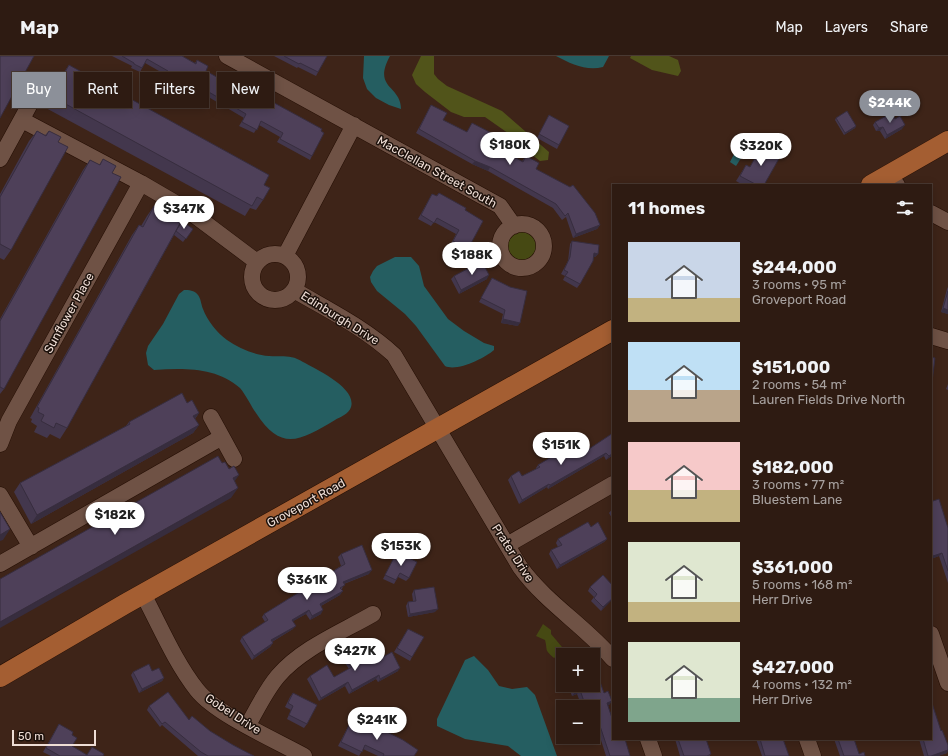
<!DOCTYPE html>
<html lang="en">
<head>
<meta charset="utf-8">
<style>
	:root { --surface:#2e1b12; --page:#3a2820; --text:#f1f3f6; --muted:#a7a19f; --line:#493932; --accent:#8c9099 }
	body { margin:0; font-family:Rubik,sans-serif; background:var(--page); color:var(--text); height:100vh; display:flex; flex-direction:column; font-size:15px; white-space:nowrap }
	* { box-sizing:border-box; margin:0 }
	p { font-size:13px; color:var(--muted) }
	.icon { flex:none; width:22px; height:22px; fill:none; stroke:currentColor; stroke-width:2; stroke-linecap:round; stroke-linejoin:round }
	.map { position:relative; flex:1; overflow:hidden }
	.details { position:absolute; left:612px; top:128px; width:320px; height:556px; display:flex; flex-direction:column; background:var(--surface); border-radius:0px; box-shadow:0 2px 10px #0003,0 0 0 1px var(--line) }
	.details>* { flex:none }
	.hud { position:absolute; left:12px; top:16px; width:380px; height:36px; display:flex; gap:8px }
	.tools { position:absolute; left:556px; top:592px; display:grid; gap:8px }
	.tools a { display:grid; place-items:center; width:44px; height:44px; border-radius:0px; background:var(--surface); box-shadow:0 2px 10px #0003,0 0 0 1px var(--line); font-size:20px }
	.scale { position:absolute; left:12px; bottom:10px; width:84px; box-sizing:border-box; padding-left:4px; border:2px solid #eeddd5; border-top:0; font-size:11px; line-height:14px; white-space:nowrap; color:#eeddd5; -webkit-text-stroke:3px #1c110b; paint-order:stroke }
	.price { position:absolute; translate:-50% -34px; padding:0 9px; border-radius:14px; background:#fff; color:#222; font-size:13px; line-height:26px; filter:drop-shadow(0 1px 2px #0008) }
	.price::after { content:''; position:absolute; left:50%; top:24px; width:12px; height:9px; margin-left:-6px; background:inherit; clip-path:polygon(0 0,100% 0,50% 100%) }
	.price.selected { background:var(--accent); color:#fff }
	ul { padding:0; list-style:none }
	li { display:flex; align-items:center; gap:12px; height:100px; padding:0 16px }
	li span { display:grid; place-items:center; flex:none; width:112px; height:80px; border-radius:0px; color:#555 }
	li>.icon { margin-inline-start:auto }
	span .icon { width:48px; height:48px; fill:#fffc; stroke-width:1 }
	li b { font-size:17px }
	h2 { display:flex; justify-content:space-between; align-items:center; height:48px; padding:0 16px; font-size:17px }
	.chip { padding:0 14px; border-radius:0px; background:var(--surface); box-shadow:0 2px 10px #0003,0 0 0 1px var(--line); font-size:14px; line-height:36px }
	.chip.selected { background:var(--accent); color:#fff }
	header { display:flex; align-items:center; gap:24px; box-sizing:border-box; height:56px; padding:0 20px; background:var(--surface); border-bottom:1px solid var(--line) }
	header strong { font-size:19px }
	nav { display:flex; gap:22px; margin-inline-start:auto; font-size:14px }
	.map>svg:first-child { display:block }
	.green { fill:#464913 }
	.forest { fill:#51541a }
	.water { fill:#255e61 }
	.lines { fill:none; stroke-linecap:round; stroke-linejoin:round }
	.minor-casing { stroke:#230d03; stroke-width:17 }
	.major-casing { stroke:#230d03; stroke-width:21 }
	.minor { stroke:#6f5245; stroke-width:16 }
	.major { stroke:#a45e32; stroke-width:20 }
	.wall { fill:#43374d }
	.shaded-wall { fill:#372d3e }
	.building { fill:#4e4059; stroke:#372d3e }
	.labels { text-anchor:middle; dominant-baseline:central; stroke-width:3; stroke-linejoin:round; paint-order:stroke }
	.street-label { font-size:12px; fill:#eeddd5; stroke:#1c110b }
</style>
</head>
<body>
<header>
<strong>Map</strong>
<nav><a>Map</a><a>Layers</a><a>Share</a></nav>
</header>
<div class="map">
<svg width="948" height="700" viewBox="0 0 948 700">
	<rect width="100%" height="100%" fill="#3e2418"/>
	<path class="green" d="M507 189a15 15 0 1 1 30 0a15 15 0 1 1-30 0Z
		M 543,568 L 551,574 L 551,578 L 562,591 L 561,598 L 554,602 C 544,593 548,596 545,584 L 536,580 Z"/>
	<path class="forest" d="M 421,0 L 434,0 L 434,18 L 438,23 L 447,30 L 502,55 L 549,96 L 548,104 L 540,105 L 522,91 L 515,82 L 485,61 L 464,61 L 451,56 L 425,36 L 416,28 L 412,19 Z
		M 631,0 L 669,0 L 678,4 L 681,15 L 678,20 L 652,14 L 630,2 Z"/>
	<path class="water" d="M 364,0 L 390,0 C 372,33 401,29 401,53 L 389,49 L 376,42 L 367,33 L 363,22 Z
		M 556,0 L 609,0 L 603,11 C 586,15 571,8 556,0 Z
		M 737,92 L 745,96 L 736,110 L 730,106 Z
		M 395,201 L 411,201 L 419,210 L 424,230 L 448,263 L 464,275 L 484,287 L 494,290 L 494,294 C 485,302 457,316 445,310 L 416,270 L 405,258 L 377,235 L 371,226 L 370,221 L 373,215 L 377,210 Z
		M 184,234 C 189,234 194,234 198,239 C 201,243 201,248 203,253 C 207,264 217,277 227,284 C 239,292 254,299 269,300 C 282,301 291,298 303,306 C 316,313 357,332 351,351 C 349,358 340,361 335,364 C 300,385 281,396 256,357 C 251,350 246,339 240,332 C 216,311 184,312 154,314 L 148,309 L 146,297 L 148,290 L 163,268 L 179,238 Z
		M 474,600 L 488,614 L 499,630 L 512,633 L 527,631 L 535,639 L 557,700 L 521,700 L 508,690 L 465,683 L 437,670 L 437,663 L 465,604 Z"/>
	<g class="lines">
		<defs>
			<path id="minor" d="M 227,0 L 500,150 L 514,170
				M 22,64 L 141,127 L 189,155 L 257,206
				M 0,103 L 42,26
				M 889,120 L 897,129
				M 931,157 L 948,166
				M500 190a22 22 0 1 1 44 0a22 22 0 1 1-44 0Z
				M252 221a23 23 0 1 1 46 0a23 23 0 1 1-46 0Z
				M 285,200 L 354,69
				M 294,234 C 328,254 365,272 394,299 L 520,511 C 547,548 584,569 613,603
				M 931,280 L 948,285
				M 222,381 L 234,403
				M 0,388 L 9,365 L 141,127
				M 0,439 L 31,491
				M 507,489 L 613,428
				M 0,508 L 222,381 L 211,361
				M 143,538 C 160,570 175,606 197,634 C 216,658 275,684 304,700
				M 931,578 L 948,627
				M 248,669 C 257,653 266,634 278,620 C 302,592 342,576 373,558
				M 648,683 L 654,700
				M 807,683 L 813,700"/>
			<path id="major" d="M 871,129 L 948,85
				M 0,621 L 125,548 L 613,274"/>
		</defs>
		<use href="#minor" class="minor-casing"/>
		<use href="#major" class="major-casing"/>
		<use href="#minor" class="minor"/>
		<use href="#major" class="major"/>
	</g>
	<path class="wall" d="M 112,0 L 182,0 L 195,7 L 197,4 L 206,15 L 222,24 L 225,20 L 321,75 L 312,100 L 310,104 L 277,86 L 280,81 L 259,69 L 254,77 L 239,70 L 244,62 L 200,36 L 196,42 L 178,32 L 176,34 L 162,26 L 166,19 L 145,7 L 140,16 L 131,12 L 132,10 Z
		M 274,0 L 327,0 L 316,20 L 298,11 L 297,12 Z
		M 69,9 L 264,129 L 263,144 L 256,154 L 250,152 L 245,160 L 44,51 L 62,19 Z
		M 431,49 L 443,64 L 467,76 L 472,67 L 500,93 L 522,105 L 526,100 L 536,113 L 600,169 L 597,173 L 573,182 L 566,161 L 562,164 L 553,152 L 488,115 L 472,108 L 416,77 L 429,53 Z
		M 549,59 L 559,89 L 557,93 L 537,82 Z
		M 836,62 L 856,70 L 855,72 L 844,79 L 835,64 Z
		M 895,63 L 902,73 L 885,83 L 880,75 L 876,75 L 873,69 L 875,66 Z
		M 37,75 L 45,79 L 49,75 L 58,86 L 11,194 L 4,204 L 0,202 L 0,138 L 29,85 Z
		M 762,89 L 764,129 L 743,129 L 736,125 L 746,109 L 750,111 L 759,95 Z
		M 103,103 L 4,333 L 0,338 L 0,263 L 83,114 L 90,104 L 99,109 Z
		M 439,137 L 465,154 L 468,193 L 465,197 L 451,188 L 456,178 L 434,166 L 431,170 L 418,163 L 432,138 L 436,140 Z
		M 154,150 L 166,157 L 168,154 L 178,171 L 193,173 L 183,186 L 174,179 L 67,372 L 60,383 L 50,378 L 47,382 L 34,376 L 37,370 L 31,366 L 32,363 L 30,362 L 132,179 L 139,169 L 141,170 L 147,160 Z
		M 572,185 L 598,198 L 595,201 L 593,201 L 580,228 L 577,232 L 563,224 L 565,220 L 561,218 L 568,205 L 570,188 Z
		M 454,220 L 487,223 L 459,238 L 451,223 Z
		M 492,222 L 510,231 L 518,270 L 501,267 L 503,258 L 479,246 Z
		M 948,231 L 948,258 L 941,256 L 947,233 Z
		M 948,328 L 948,334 L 946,333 Z
		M 187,347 L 199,357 L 195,363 L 199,369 L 193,377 L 31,468 L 14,436 L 20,427 L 126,370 L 129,366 Z
		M 613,377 L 613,399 L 606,404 L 604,400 L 548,433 L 547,431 L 519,448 L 508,424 L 511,420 L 522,420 L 536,413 L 536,412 L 538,409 L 589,393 Z
		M 931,440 L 933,445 L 948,472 L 948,527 L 939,500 L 931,503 Z
		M 613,452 L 613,464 L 609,457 Z
		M 591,471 L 607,483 L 604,486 L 557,513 L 549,498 L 551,494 L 558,491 L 556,487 L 558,483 Z
		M 397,496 L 409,522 L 406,525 L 398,521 L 394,528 L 383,523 Z
		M 341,498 L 369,518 L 344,528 L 342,533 L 341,533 L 340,539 L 321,550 L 321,558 L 310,564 L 306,558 L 293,565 L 293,573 L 272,586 L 273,587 L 270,591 L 252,604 L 240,585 L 242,581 L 265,566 L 262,561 L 264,558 L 341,510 L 338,501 Z
		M 613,530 L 613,542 L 601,555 L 591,545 L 594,541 L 588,535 L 590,531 Z
		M 414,534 L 435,556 L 408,561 L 406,550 L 408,546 L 413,545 L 412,538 Z
		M 408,573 L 412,601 L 410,605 L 394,596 Z
		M 346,600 L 361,603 L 383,601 L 398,615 L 378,626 L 376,623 L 349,638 L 345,630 L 319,645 L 307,623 L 310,620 L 334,621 L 349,613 L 343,604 Z
		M 152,615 L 164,622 L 162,625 L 139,637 L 131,619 L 133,616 Z
		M 568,629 L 593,629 L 604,637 L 612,645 L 609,649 L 608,649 L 613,665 L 630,700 L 606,700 L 595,665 L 593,651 L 582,651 L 577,638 L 572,640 Z
		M 293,637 L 307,668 L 304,672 L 287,663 L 291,654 L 285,651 L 290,641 Z
		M 149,650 L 189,664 L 210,675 L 233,689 L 254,700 L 198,700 L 162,669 L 160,671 L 147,654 Z
		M 351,665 L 369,674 L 373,669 L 414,700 L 378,700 L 363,693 L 359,700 L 338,690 L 349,669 Z
		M 59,668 L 72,690 L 87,699 L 92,691 L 103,700 L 51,700 L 43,696 Z
		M 675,683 L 706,683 L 710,700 L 680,700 Z
		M 756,683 L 783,683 L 789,700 L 762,700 Z
		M 834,683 L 854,683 L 859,698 L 865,700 L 840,700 Z
		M 919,683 L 931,683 L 947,697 L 938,700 L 924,700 Z"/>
	<path class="shaded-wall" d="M 905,69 L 902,73 L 885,83 L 887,79 Z
		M 856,70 L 855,72 L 844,79 L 845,77 Z
		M 883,71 L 880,75 L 876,75 L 879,72 Z
		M 475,105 L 490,111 L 488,115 L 472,108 Z
		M 600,169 L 597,173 L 573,182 L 576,178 Z
		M 594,197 L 598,198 L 595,201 L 591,201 Z
		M 489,219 L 487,223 L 459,238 L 461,234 Z
		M 943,252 L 948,254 L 948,258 L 941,256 Z
		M 503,263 L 520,267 L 518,270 L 501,267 Z
		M 199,357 L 193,365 L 193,360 Z
		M 199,369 L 193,377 L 31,468 L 37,459 Z
		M 606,397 L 604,400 L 548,433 L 550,429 Z
		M 613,397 L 613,399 L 606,404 L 609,400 Z
		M 239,419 L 232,429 L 233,422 Z
		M 549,428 L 547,431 L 519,448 L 522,444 Z
		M 238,432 L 231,442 L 0,572 L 0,566 Z
		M 10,473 L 3,484 L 0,485 L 0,479 Z
		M 607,483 L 604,486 L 557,513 L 560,509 Z
		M 942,497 L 939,500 L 931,503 L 933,500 Z
		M 372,514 L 369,518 L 340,529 L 343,526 Z
		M 343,535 L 340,539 L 317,552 L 320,548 Z
		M 613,542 L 612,544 L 601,555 L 603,551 Z
		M 438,553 L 435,556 L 408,561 L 410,558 Z
		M 309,554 L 306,558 L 290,567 L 292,564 Z
		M 323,554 L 321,558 L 310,564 L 312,560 Z
		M 296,570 L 293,573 L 268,588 L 271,584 Z
		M 273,587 L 270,591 L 252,604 L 254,600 Z
		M 400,612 L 398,615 L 378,626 L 380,623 Z
		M 379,619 L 376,623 L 349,638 L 352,634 Z
		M 164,622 L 162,625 L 139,637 L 142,633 Z
		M 348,626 L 345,630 L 319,645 L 321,642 Z
		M 580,634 L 577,638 L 572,640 L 575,636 Z
		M 612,645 L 609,649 L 604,651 L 607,647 Z
		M 597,661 L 595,665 L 593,666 L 593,663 Z
		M 948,694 L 948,695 L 947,697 L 938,700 L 931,700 Z"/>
	<path class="building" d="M 0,0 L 34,0 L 0,62 Z
		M 122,0 L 182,0 L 196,8 L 197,4 L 208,10 L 206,15 L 222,24 L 225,20 L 322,73 L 321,75 L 324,77 L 312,100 L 280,83 L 283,77 L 261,65 L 257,74 L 242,66 L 246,58 L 202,32 L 199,38 L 180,28 L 179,31 L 164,23 L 168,15 L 147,3 L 142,12 L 134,8 L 134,7 Z
		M 284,0 L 327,0 L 318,16 L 300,7 L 299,8 Z
		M 69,9 L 269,119 L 264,129 L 270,132 L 263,144 L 257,141 L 252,150 L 51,40 Z
		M 431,49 L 447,57 L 443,64 L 467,76 L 472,67 L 505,84 L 500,93 L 523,106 L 526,100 L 539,107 L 536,113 L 570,131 L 573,129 L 595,157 L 600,169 L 576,178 L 568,157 L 565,160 L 556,148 L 490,111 L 475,105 L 419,73 Z
		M 847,55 L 856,70 L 845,77 L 836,62 Z
		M 892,57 L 895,63 L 900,60 L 905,69 L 887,79 L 883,71 L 879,72 L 875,66 Z
		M 549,59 L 569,70 L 559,89 L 539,78 Z
		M 37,75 L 46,80 L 49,75 L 61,81 L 58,86 L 68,91 L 11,194 L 0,188 L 0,141 Z
		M 762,89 L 781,99 L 764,129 L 757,129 L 740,120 L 746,109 L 750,111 Z
		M 103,103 L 116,110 L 112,117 L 121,121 L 4,333 L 0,331 L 0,265 L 90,104 L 100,109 Z
		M 439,137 L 466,152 L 465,154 L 483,165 L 468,193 L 453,185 L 459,174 L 437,162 L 434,167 L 421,159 L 432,138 L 437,140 Z
		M 154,150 L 167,157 L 168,154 L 183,162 L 67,372 L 56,367 L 54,372 L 41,365 L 44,359 L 38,356 L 39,352 L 37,351 L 139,169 L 143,171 Z
		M 182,165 L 193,173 L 186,183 L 176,175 Z
		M 572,185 L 599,189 L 598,198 L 594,197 L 593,205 L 580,228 L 565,220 L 568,216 L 564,214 L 570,201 Z
		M 482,205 L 489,219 L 461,234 L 454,220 Z
		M 492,222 L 510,231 L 527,235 L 520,267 L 503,263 L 505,254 L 481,242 Z
		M 948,235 L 948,254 L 943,252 Z
		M 931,301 L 935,302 L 932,326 L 931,326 Z
		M 182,337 L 187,347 L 192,344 L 199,357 L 193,360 L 199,369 L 37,459 L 20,427 L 130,368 L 129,366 Z
		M 613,377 L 613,397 L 609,400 L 606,397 L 550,429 L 549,428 L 522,444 L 511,420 L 519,415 L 522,420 L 540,411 L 538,409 L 583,382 L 589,393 Z
		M 218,400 L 222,407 L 225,406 L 229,413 L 234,410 L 239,419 L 233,422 L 238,432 L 0,566 L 0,523 Z
		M 931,440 L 933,445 L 939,443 L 948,472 L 948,515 L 942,497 L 933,500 L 931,493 L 931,490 L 932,490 L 931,486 Z
		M 0,456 L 10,473 L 0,479 Z
		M 588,466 L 591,471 L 598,466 L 607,483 L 560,509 L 551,494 L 562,489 L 558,483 Z
		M 362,489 L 372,514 L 343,526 L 345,529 L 340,532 L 343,535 L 320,548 L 323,554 L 312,560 L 309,554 L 292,564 L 296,570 L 271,584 L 273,587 L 254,600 L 242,581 L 268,564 L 264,558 L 345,508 L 341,498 Z
		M 397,496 L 417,506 L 409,522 L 400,517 L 396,524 L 385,519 Z
		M 603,519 L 613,530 L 613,542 L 603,551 L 594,542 L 597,538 L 590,531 Z
		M 434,531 L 438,553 L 410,558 L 408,546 L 416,545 L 414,534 Z
		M 408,573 L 424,581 L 412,601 L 397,592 Z
		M 379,593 L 383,601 L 392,596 L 400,612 L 380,623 L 379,619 L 352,634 L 348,626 L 321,642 L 310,620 L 327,609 L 334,621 L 352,611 L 346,600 L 356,594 L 361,603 Z
		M 149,608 L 152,615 L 159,612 L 164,622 L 142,633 L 133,616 Z
		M 597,617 L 604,637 L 608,635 L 612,645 L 607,647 L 613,665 L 613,683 L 625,683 L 630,700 L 610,700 L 597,661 L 593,663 L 593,651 L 586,651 L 580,634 L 575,636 L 572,629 L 593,629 L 593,618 Z
		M 168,636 L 189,664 L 192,660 L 210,675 L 233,689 L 254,700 L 208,700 L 201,696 L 165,666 L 162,668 L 149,650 Z
		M 293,637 L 317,649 L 307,668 L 289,659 L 293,650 L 288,647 Z
		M 931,644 L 941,675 L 942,674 L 948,689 L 948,694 L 931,700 L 928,700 L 923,683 L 931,683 Z
		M 351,665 L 370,674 L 373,669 L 403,684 L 418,694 L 414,700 L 383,700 L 384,698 L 365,689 L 362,696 L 341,686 Z
		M 59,668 L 73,676 L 72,679 L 77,682 L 72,690 L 87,699 L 92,691 L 104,698 L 103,700 L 60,700 L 46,692 Z
		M 678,683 L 706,683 L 711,698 L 707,700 L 684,700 Z
		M 760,683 L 783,683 L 789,700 L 765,700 Z
		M 838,683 L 854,683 L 859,698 L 864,696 L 865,700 L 844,700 Z"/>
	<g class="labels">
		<g class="street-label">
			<text transform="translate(437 116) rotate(29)">MacClellan Street South</text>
			<text transform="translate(69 257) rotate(-61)">Sunflower Place</text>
			<text transform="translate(340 262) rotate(32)">Edinburgh Drive</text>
			<text transform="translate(306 447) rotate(-29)">Groveport Road</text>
			<text transform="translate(513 497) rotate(57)">Prater Drive</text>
			<text transform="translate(233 658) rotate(33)">Gobel Drive</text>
		</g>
	</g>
</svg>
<div class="tools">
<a>+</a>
<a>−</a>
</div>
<div class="scale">50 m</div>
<b class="price selected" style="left:890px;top:68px">$244K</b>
<b class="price" style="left:510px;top:110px">$180K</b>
<b class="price" style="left:761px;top:111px">$320K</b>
<b class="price" style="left:184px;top:174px">$347K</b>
<b class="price" style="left:472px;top:220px">$188K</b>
<b class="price" style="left:561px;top:410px">$151K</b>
<b class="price" style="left:115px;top:480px">$182K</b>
<b class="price" style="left:401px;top:511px">$153K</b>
<b class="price" style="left:307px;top:545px">$361K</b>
<b class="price" style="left:355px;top:616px">$427K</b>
<b class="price" style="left:377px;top:685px">$241K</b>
<div class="hud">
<a class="chip selected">Buy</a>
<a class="chip">Rent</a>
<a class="chip">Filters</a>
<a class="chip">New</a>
</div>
<section class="details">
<h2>11 homes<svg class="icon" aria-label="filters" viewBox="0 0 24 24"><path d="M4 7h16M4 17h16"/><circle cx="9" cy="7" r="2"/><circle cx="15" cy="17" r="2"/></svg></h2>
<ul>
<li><span style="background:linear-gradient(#c9d6e8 70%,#c2b280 0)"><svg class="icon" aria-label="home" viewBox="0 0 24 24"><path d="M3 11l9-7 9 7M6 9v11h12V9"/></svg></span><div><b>$244,000</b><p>3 rooms · 95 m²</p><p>Groveport Road</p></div></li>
<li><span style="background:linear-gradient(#bfe0f5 60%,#b9a48a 0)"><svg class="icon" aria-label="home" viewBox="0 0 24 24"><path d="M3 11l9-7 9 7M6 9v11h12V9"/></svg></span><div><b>$151,000</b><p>2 rooms · 54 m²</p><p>Lauren Fields Drive North</p></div></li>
<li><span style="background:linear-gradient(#f6c9c9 60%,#c2b280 0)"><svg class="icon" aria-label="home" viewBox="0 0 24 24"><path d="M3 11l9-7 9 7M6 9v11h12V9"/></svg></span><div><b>$182,000</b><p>3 rooms · 77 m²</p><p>Bluestem Lane</p></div></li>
<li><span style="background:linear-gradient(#dfe7d0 75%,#c2b280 0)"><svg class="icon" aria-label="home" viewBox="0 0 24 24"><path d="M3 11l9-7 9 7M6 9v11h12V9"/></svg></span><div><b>$361,000</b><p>5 rooms · 168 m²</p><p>Herr Drive</p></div></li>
<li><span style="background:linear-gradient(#dfe7d0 70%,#7fa58c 0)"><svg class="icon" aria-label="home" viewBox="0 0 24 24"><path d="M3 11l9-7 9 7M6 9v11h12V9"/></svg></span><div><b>$427,000</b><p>4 rooms · 132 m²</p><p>Herr Drive</p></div></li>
</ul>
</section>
</div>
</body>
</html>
